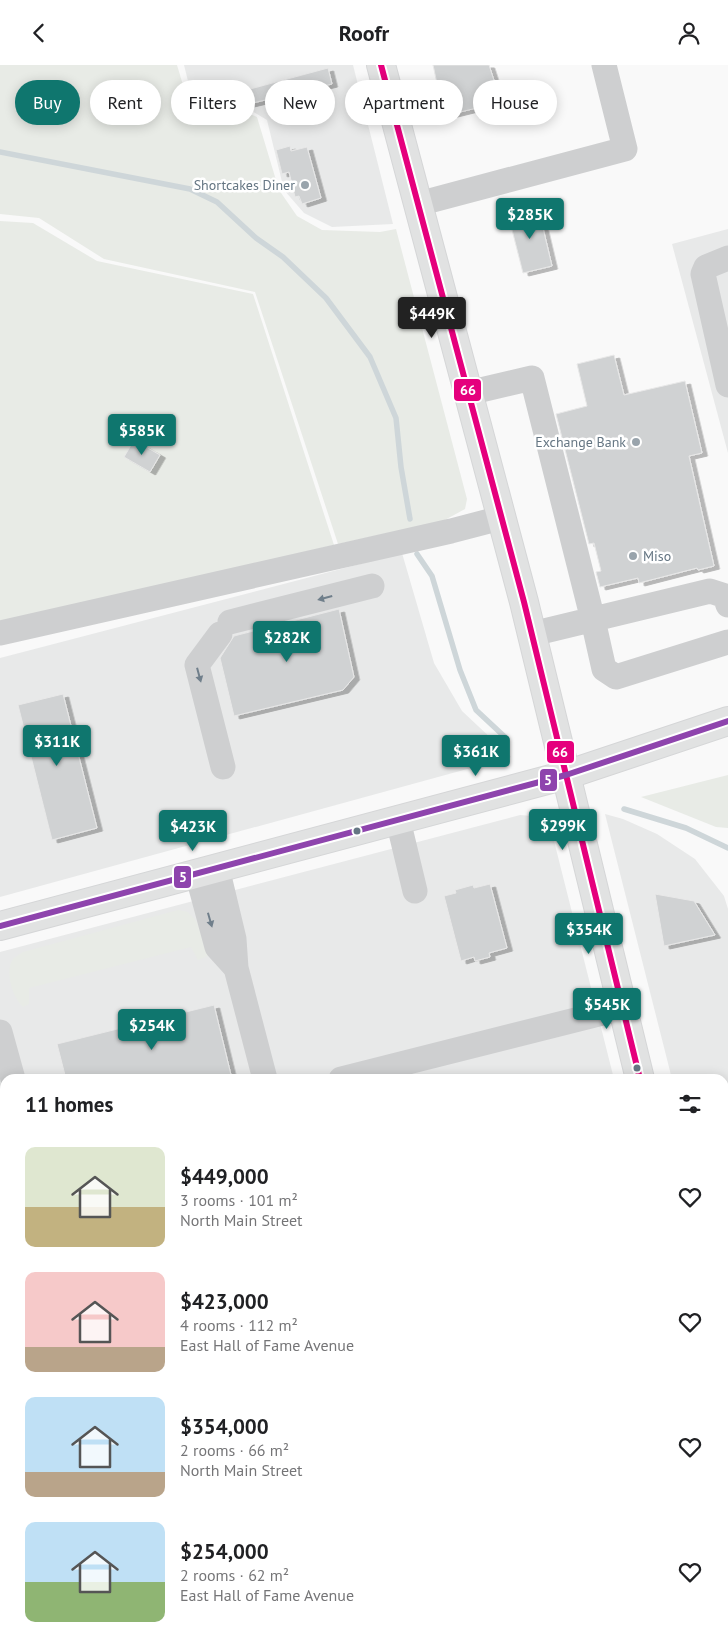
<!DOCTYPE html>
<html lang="en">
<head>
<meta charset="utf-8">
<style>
	:root { --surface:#fff; --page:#f2f2f2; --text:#202124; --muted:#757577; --accent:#0f766e }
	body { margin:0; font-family:"PT Sans",sans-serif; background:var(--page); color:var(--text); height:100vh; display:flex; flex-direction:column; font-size:19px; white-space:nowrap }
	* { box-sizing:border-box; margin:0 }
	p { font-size:16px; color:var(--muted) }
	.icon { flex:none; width:28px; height:28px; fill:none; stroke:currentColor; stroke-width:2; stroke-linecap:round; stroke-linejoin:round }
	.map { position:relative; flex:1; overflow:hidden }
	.side { position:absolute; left:0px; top:1009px; width:729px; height:571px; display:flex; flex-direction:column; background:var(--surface); border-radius:15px 15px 0 0; box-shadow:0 2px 12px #0003 }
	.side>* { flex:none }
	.hud { position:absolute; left:15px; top:15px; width:699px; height:45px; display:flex; gap:10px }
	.price { position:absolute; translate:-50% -42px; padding:0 11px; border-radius:5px; background:var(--accent); color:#fff; font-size:16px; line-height:32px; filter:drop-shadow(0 1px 2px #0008) }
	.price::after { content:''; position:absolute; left:50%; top:30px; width:15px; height:11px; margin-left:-8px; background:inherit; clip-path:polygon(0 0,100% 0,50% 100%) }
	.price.selected { background:#222; color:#fff }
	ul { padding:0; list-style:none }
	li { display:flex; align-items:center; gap:15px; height:125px; padding:0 25px }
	li span { display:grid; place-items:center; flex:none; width:140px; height:100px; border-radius:10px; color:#555 }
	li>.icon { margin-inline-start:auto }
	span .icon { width:60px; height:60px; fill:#fffc; stroke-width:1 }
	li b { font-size:21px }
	h2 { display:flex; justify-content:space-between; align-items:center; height:60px; padding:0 25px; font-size:21px }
	.chip { padding:0 18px; border-radius:22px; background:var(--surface); box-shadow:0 2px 12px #0003; font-size:18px; line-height:45px }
	.chip.selected { background:var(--accent); color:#fff }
	header { display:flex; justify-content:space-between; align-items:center; height:65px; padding:0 25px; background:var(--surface); font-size:22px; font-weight:800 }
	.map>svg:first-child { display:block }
	.built { fill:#e8e9e9 }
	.green { fill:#e8ebe6 }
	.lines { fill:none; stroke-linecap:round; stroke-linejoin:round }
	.stream { stroke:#ced6d9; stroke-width:5.5 }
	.building { fill:#d0d2d3; stroke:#e8e8e8; filter:url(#shadow) }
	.major-casing { stroke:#d5d6d7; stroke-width:30 }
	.minor { stroke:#cecfd0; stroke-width:25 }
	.major { stroke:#e1e2e2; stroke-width:28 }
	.bus-1-casing { stroke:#fff; stroke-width:10 }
	.bus-2-casing { stroke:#fff; stroke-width:10 }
	.bus-1 { stroke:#e5007d; stroke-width:6 }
	.bus-2 { stroke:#8e44ad; stroke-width:6 }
	.oneway { fill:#707f8b }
	.poi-dot { fill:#99a4ac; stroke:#fff; stroke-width:2 }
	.bus-dot { fill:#657683; stroke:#fff; stroke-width:2 }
	.labels { text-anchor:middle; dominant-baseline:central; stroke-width:5; stroke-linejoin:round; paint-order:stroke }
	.poi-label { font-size:14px; fill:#657683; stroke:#fff; text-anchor:end }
	.line-badge { stroke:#fff; stroke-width:2 }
	.badge-label { font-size:14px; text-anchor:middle; font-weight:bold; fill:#fff }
</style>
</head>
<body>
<header><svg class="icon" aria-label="back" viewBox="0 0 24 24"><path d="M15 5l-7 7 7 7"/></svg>Roofr<svg class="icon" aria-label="person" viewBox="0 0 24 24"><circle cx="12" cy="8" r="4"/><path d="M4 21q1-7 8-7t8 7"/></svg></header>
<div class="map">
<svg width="728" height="1579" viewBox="0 0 728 1579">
	<defs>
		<filter id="shadow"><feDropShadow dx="5.5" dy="3" stdDeviation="0" flood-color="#0004"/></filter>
	</defs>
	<rect width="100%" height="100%" fill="#f9f9f9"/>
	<path class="built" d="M 184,0 L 353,0 L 393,159 L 332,162 L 304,148 L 284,125 L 267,55 L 235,36 L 195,44 Z
		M 728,164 L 728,388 L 672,179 Z
		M 402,488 L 434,598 L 462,646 L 511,692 L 0,832 L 0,593 Z
		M 605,749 L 623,754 L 657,769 L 695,794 L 724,831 L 728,844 L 728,1232 L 724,1215 L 724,1014 L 672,1014 Z
		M 520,750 L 543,752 L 552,768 L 614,1014 L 5,1014 L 5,1323 L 0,1324 L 0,887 Z
		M 724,1454 L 728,1471 L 728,1579 L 152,1579 L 151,1575 L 724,1575 Z"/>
	<path class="green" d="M 0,0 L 177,0 L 192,50 L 230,41 L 257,52 L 279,125 L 297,151 L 322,165 L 380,167 L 396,164 L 467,434 L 465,444 L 443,456 L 338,479 L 255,227 L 104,194 L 39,153 L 0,149 Z
		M 0,156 L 33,158 L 97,196 L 253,229 L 334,480 L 0,559 Z
		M 728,710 L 728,763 L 716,762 L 641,732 Z
		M 178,845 L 188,847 L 197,857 L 208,891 L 198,895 L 191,882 L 29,923 L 29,939 L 23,942 C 13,933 4,907 13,894 C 15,892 20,889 23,887 Z
		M 5,1324 L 5,1575 L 142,1575 L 143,1579 L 0,1579 L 0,1326 Z"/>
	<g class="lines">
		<path class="stream" d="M 0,87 L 190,124 L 217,137 L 256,173 L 283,192 L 326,233 L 370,292 L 396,353 L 401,402 L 410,454
			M 417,489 L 432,511 L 460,605 L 476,645 L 506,673
			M 624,744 L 686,763 L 728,783"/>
	</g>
	<path class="building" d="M 433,0 L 489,0 L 501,37 L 444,51 Z
		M 328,3 L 332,19 L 232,43 L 228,30 Z
		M 290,81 L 291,86 L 307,82 L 321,133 L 302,139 L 299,131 L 295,132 L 289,107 L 282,109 L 276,85 Z
		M 538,142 L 552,201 L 523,208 L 508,149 Z
		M 614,290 L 624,330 L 685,316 L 702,388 L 689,391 L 714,501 L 698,505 L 697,503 L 639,518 L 638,513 L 600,522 L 596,507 L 601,506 L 594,478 L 589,479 L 556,349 L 587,341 L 577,299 Z
		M 134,375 L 160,390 L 150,407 L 124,392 Z
		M 339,544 L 354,612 L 343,625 L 234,651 L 220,593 L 234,571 Z
		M 63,629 L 97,763 L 52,775 L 18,640 Z
		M 490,819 L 507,883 L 489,888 L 490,892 L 475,896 L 474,892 L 461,896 L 444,831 L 456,828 L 455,825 L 473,820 L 474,823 Z
		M 655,829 L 694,836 L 715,870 L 664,881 Z
		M 214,940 L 232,1014 L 66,1014 L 57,979 Z"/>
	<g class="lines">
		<defs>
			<path id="major" d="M 381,0 L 524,537 L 640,1014
				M 0,861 L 566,710 L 728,656
				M 724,1335 L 728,1348"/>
		</defs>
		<use href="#major" class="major-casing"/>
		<path class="minor" d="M 418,139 L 625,84 L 604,0
			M 728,193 L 706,202 L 703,209 L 728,320
			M 468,328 L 532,313 L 593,555 L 604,604 L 616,612 L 728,577
			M 230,557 L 372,521
			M 0,568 L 451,466 L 501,453
			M 220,569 L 197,600 L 223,702
			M 532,569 L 710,526 L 725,531 L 728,540
			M 398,755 L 415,826
			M 217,803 L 234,874 L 236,903 L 265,1014
			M 197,808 L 217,882 L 236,903
			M 0,967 L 13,1014
			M 341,1014 L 623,943
			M 0,1142 L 2,1151 L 5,1151
			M 0,1245 L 5,1244
			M 724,1283 L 728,1282
			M 0,1299 L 5,1297
			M 724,1549 L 728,1547
			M 172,1575 L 173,1579
			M 411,1575 L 412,1579
			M 618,1579 L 633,1575"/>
		<use href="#major" class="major"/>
		<defs>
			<path id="bus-1" d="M 381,0 L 524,537 L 640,1014"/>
			<path id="bus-2" d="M 0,861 L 566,710 L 728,656"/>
		</defs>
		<use href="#bus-1" class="bus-1-casing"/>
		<use href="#bus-2" class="bus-2-casing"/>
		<use href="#bus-1" class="bus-1"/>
		<use href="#bus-2" class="bus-2"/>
	</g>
	<defs><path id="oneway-solid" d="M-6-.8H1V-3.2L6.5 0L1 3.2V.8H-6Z" transform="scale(1.25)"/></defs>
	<g class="oneway">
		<use href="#oneway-solid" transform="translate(325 533) rotate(165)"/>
		<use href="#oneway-solid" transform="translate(199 610) rotate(75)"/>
		<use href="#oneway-solid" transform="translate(210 855) rotate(74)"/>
	</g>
	<g class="poi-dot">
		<circle cx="305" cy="120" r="5"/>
		<circle cx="636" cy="377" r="5"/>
		<circle cx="633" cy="491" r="5"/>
	</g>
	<g class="bus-dot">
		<circle cx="357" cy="766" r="4.5"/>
		<circle cx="637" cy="1003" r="4.5"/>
	</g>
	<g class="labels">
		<g class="poi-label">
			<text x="295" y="120">Shortcakes Diner</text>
			<text x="626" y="377">Exchange Bank</text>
			<text x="643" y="491" text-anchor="start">Miso</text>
		</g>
	</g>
	<g class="line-badge">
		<rect x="453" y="313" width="29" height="24" rx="5" fill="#e5007d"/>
		<rect x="546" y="675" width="29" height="24" rx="5" fill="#e5007d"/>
		<rect x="539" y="703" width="19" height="24" rx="5" fill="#8e44ad"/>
		<rect x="173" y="800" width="19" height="24" rx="5" fill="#8e44ad"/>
	</g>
	<g class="badge-label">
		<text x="468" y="330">66</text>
		<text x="560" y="692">66</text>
		<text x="548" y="720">5</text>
		<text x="183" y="817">5</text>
	</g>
</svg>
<b class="price" style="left:530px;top:175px">$285K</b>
<b class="price selected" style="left:432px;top:274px">$449K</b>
<b class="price" style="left:142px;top:391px">$585K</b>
<b class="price" style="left:287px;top:598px">$282K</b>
<b class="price" style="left:57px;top:702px">$311K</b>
<b class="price" style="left:476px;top:712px">$361K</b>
<b class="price" style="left:563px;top:786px">$299K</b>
<b class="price" style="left:193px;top:787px">$423K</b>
<b class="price" style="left:589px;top:890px">$354K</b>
<b class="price" style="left:607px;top:965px">$545K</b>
<b class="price" style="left:152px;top:986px">$254K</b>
<div class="hud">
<a class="chip selected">Buy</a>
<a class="chip">Rent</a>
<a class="chip">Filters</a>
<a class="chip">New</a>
<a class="chip">Apartment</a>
<a class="chip">House</a>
</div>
<section class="side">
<h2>11 homes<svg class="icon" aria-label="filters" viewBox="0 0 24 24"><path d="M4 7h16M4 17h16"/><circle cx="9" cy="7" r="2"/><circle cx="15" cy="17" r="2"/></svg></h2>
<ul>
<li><span style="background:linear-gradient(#dfe7d0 60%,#c2b280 0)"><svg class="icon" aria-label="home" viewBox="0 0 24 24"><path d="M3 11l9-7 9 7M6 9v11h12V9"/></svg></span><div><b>$449,000</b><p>3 rooms · 101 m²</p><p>North Main Street</p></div><svg class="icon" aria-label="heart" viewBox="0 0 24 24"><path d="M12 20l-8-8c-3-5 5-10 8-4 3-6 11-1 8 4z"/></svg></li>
<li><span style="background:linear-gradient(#f6c9c9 75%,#b9a48a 0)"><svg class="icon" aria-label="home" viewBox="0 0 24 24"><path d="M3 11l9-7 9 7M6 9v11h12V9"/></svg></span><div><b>$423,000</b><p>4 rooms · 112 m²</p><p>East Hall of Fame Avenue</p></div><svg class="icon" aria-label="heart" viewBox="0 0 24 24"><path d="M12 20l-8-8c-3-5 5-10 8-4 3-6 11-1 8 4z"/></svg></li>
<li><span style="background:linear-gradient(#bfe0f5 75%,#b9a48a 0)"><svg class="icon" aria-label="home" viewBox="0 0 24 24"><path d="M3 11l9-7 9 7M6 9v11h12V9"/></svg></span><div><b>$354,000</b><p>2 rooms · 66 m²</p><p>North Main Street</p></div><svg class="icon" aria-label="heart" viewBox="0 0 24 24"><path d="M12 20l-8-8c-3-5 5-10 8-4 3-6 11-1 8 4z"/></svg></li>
<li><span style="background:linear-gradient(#bfe0f5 60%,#8fb573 0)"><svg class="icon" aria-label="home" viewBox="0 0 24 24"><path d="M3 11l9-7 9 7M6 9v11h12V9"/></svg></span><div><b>$254,000</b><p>2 rooms · 62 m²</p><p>East Hall of Fame Avenue</p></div><svg class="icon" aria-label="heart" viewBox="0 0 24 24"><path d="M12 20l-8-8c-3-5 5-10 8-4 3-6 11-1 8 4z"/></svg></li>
</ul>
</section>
</div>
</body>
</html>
